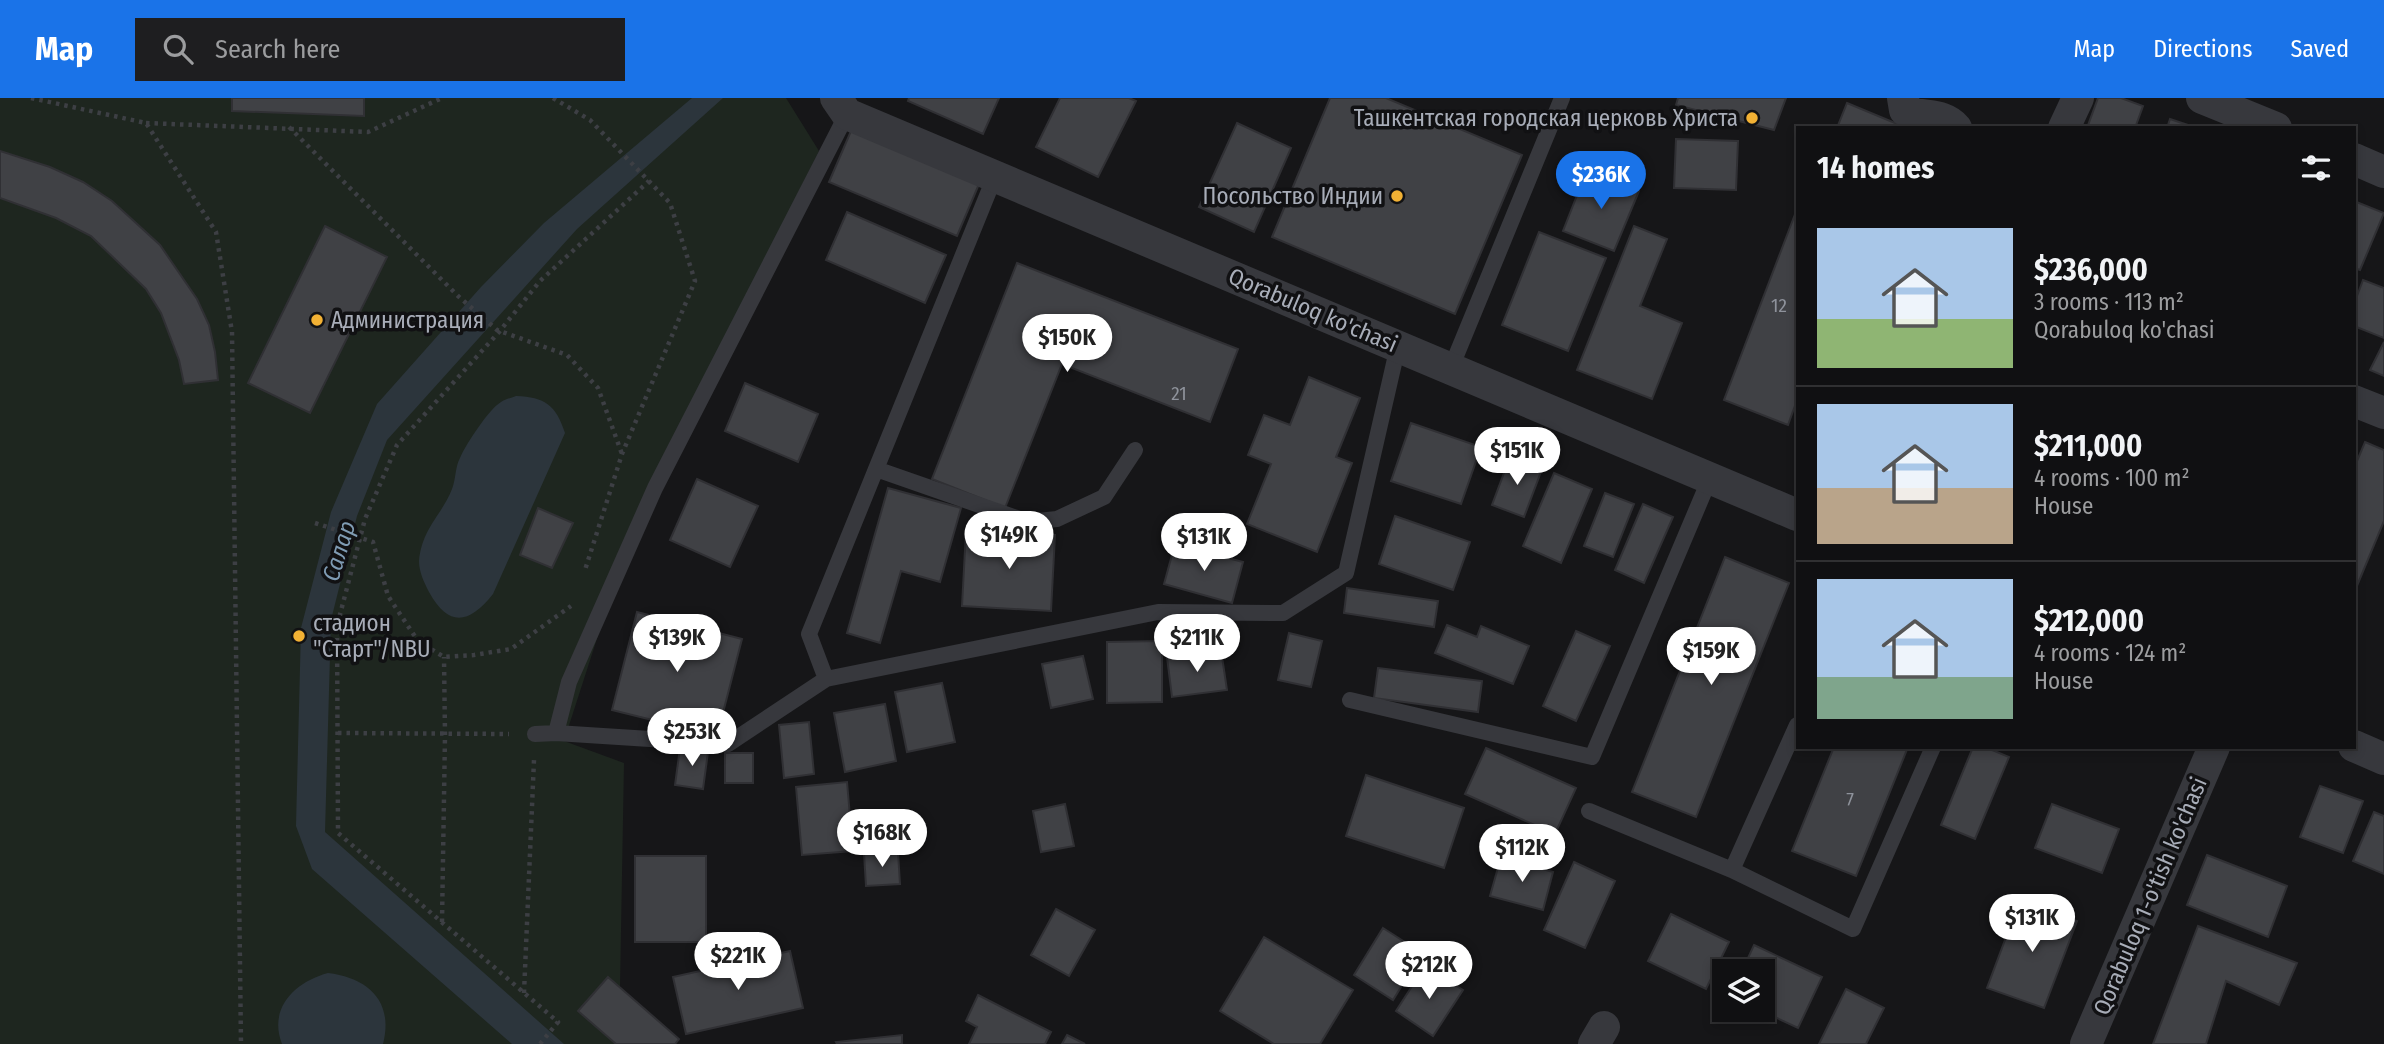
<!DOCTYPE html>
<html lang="en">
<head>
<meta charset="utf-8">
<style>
	:root { --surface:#101012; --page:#1e1e20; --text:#f1f3f6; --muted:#9c9d9f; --line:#303032; --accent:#1a73e8 }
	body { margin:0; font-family:"Fira Sans Condensed",sans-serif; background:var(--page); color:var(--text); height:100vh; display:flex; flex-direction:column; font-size:26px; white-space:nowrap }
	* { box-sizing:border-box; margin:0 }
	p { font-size:23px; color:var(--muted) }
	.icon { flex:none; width:38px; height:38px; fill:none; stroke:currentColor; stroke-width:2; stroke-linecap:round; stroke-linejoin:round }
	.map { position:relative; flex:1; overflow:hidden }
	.side { position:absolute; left:1796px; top:28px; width:560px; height:623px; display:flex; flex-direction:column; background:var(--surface); border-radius:0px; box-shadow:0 4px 10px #0003,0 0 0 2px var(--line) }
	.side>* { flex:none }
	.controls { position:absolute; left:1712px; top:861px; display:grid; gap:14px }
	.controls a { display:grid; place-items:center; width:63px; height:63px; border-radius:0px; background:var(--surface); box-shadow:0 4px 10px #0003,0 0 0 2px var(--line); font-size:35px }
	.price { position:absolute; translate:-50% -60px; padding:0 16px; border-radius:24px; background:#fff; color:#222; font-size:23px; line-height:46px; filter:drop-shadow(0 2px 4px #0008) }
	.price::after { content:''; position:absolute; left:50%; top:42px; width:21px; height:16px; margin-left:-10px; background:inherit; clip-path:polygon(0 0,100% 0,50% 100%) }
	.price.selected { background:var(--accent); color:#fff }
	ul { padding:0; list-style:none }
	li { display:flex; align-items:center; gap:21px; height:175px; padding:0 21px }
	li+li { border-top:2px solid var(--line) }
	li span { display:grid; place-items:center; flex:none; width:196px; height:140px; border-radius:0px; color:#555 }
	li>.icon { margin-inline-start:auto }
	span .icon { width:84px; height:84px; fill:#fffc; stroke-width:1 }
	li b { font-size:30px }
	h2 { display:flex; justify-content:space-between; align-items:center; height:84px; padding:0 21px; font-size:30px }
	header { display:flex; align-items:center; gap:42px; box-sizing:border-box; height:98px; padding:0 35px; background:var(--accent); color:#fff }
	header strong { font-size:33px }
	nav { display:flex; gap:38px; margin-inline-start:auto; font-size:24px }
	.search { width:490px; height:63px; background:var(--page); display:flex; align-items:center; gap:18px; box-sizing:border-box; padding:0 24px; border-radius:0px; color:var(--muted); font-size:26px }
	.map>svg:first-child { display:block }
	.green { fill:#1e261f }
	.water { fill:#2c353c }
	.building { fill:#404145; stroke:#303034; stroke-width:2 }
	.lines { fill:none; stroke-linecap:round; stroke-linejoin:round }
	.path { stroke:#3d3f44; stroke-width:4.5; stroke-dasharray:3.5 5; stroke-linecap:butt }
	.service { stroke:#37383d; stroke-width:16 }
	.minor { stroke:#37383d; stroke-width:32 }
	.poi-dot { fill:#f2b134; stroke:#111113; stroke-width:2.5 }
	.labels { text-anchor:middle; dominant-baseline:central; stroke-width:7; stroke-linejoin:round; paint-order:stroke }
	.number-label { font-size:19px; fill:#8e929b }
	.poi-label { font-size:23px; fill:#a8adb8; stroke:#111113; text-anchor:end }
	.street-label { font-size:23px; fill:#a8adb8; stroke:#111113 }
	.water-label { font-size:24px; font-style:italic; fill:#7f9bb3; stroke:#111113 }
</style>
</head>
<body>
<header>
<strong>Map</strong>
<div class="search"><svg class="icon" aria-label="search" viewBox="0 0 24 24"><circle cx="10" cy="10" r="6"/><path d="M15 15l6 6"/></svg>Search here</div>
<nav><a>Map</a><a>Directions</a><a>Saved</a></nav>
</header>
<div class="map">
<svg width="2384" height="946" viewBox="0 0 2384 946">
	<rect width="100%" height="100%" fill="#161618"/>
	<path class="green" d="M 0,0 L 786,0 L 819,53 L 632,432 L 564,643 L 624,665 L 619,946 L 0,946 Z"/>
	<path class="water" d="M 692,0 L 723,0 L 577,131 L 387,342 L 357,418 L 331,522 L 325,734 L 564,946 L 512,946 L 312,771 L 296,728 L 301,530 L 331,414 L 377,306 L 481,189 L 544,125 Z
		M 516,298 C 545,299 556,307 565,335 L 493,496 C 469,526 449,530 429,494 C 424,484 419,474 419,463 C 422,430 442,417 452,391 C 456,381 455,369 460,360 C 466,346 489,311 501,304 C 505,301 511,300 516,298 Z
		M 328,875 C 368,880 394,903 383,946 L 282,946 C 268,910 295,884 328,875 Z"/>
	<path class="building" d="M 232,0 L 364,0 L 364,18 L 232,13 Z
		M 909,0 L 999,0 L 983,36 L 908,3 Z
		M 1060,0 L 1129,0 L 1136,3 L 1098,79 L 1036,49 Z
		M 1330,0 L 1386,0 L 1522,57 L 1455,216 L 1272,139 Z
		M 1678,0 L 1786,0 L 1774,32 L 1676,7 Z
		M 2098,0 L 2121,0 L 2143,8 L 2135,30 L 2087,30 Z
		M 1847,5 L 1907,30 L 1837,30 Z
		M 2170,21 L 2194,29 L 2194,30 L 2167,30 Z
		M 1237,25 L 1291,50 L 1254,134 L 1199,109 Z
		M 854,26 L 982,79 L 957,138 L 829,84 Z
		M 1676,41 L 1738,43 L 1736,92 L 1674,90 Z
		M 0,53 L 50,69 L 83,84 L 112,103 L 160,147 L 197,201 L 209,227 L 215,254 L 218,282 L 184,286 L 179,262 L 161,215 L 146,191 L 91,138 L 56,120 L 0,100 Z
		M 1587,72 L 1639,93 L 1614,153 L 1563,133 Z
		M 2354,103 L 2384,115 L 2360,172 L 2354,170 Z
		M 1797,111 L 1797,302 L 1788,327 L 1724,302 Z
		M 847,114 L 946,157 L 925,205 L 826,162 Z
		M 325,128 L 387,159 L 310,315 L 248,285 Z
		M 1634,128 L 1667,141 L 1640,208 L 1682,225 L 1652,301 L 1577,272 Z
		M 1539,134 L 1606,160 L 1568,253 L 1502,227 Z
		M 1017,165 L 1238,251 L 1210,324 L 1062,266 L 1005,410 L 932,381 Z
		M 2363,182 L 2384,190 L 2384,240 L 2354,228 L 2354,206 Z
		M 2384,244 L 2384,278 L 2370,272 Z
		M 1309,279 L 1360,300 L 1336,359 L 1352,365 L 1317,454 L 1247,426 L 1271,366 L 1248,357 L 1264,317 L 1290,327 Z
		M 745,285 L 818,316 L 798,364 L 725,333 Z
		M 1411,325 L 1481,349 L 1461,406 L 1391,383 Z
		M 2365,344 L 2384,352 L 2384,423 L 2354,495 L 2354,370 Z
		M 1510,359 L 1542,371 L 1524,419 L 1492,407 Z
		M 1554,375 L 1592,391 L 1561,465 L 1523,448 Z
		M 697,381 L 758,408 L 730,469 L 670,442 Z
		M 888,390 L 961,410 L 940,484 L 901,473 L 880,545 L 847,535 Z
		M 1605,395 L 1634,406 L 1613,459 L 1584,448 Z
		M 1643,406 L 1673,419 L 1644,485 L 1615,472 Z
		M 538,410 L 573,425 L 552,470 L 520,457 Z
		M 1395,418 L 1470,444 L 1453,492 L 1379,466 Z
		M 966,433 L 1055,437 L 1051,513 L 962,508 Z
		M 1175,446 L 1243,464 L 1232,505 L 1164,486 Z
		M 1725,459 L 1789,485 L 1696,719 L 1632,694 Z
		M 1347,490 L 1438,503 L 1434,529 L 1344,515 Z
		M 637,514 L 742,541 L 717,638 L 612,612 Z
		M 1447,527 L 1477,539 L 1481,528 L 1529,548 L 1513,586 L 1435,555 Z
		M 1576,533 L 1610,548 L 1576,623 L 1543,608 Z
		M 1289,535 L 1322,543 L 1311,589 L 1278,582 Z
		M 1162,543 L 1162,604 L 1107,605 L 1107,544 Z
		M 1221,552 L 1227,592 L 1172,599 L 1167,559 Z
		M 1083,558 L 1093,601 L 1051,610 L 1042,566 Z
		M 1378,570 L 1482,583 L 1478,614 L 1374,600 Z
		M 942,585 L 955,644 L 907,654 L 895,594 Z
		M 885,606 L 896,663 L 845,674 L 834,615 Z
		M 809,624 L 814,676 L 784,680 L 779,627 Z
		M 1834,649 L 1908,649 L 1856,778 L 1792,753 Z
		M 1973,649 L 1985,649 L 2009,659 L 1975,741 L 1941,727 Z
		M 680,650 L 708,654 L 703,691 L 675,687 Z
		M 1486,650 L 1576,690 L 1555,736 L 1465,696 Z
		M 725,655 L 753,655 L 753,685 L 725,685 Z
		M 1366,677 L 1464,710 L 1444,770 L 1346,738 Z
		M 847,684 L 853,753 L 802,757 L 796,689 Z
		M 2320,688 L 2363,703 L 2343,755 L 2300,739 Z
		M 1065,706 L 1074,748 L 1041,754 L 1033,713 Z
		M 2052,706 L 2119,731 L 2102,775 L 2035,750 Z
		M 2374,714 L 2384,718 L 2384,776 L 2353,763 Z
		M 898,754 L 900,786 L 866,788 L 864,755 Z
		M 2207,757 L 2287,788 L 2268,839 L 2187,807 Z
		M 635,758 L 706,758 L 706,844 L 635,844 Z
		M 1501,759 L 1553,774 L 1543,812 L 1490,798 Z
		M 1574,764 L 1615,783 L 1585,850 L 1544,832 Z
		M 2020,802 L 2077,823 L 2044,910 L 1987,890 Z
		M 1056,811 L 1095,832 L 1069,878 L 1031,857 Z
		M 1671,816 L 1729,844 L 1706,891 L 1648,863 Z
		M 2198,828 L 2297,865 L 2279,907 L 2226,883 L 2206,946 L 2153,946 Z
		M 1383,830 L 1422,855 L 1393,902 L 1354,877 Z
		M 1264,839 L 1353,892 L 1320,946 L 1274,946 L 1220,913 Z
		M 1754,847 L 1822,879 L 1798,930 L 1760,912 L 1762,912 L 1762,873 L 1742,873 Z
		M 790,853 L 803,910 L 686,936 L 673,879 Z
		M 1425,868 L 1463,892 L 1433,938 L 1396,913 Z
		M 608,879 L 679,941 L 675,946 L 616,946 L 578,913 Z
		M 1846,891 L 1884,910 L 1866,946 L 1819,946 Z
		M 978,897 L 1051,934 L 1045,946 L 969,946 L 977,929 L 966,923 Z
		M 902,937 L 902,946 L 837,946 L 836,944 Z
		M 1067,937 L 1085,946 L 1062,946 Z"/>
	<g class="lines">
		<path class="path" d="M 31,0 L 146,25 L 216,134 L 232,234 L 241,946
			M 553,0 L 590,22 L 670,105 L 695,183 L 622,356 L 585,472
			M 146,25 L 368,34 L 442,0
			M 289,29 L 458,198 L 497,232 L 567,257 L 598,290 L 622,356
			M 315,425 L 373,444 L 388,498 L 418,543 L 444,559 L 474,557 L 511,551 L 571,508
			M 338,635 L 509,636
			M 442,824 L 445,637 L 444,559
			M 524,895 L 534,662
			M 540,946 L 558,924 L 338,735 L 337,528 L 365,421 L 397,347 L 499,234 L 540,183 L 649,83"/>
		<path class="service" d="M 1451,270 L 1562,0
			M 876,371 L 1028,424 L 1057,421 L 1104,399 L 1135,352
			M 826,581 L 809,536 L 995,78
			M 1350,602 L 1592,659 L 1710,380
			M 1797,627 L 1732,772 L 1853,831 L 1933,649
			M 556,635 L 569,584 L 655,390 L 847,16
			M 535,636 L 556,635 L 728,646 L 826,581 L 1158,514 L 1283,515 L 1346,475 L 1398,248
			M 1589,713 L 1732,772"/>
		<path class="minor" d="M 836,0 L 847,16 L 1797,417
			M 1903,0 L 1905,12 C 1921,21 1943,14 1956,30
			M 2202,0 L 2276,30
			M 2064,30 L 2078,0
			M 2354,61 L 2384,74
			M 2354,303 L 2384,315
			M 2354,648 L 2384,661
			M 1594,946 L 1604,929
			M 2086,946 L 2214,649"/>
	</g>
	<g class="poi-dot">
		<circle cx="1752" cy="20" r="7"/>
		<circle cx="1397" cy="98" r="7"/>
		<circle cx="317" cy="222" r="7"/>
		<circle cx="299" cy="538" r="7"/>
	</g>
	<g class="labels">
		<g class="number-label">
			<text x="1779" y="207">12</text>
			<text x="1179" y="295">21</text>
			<text x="1850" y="701">7</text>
		</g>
		<g class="poi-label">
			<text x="1738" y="20">Ташкентская городская церковь Христа</text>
			<text x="1383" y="98">Посольство Индии</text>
			<text x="331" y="222" text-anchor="start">Администрация</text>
			<text x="313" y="525" text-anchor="start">стадион<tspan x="313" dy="26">"Старт"/NBU</tspan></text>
		</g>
		<g class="street-label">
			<text transform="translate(1313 212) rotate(23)">Qorabuloq ko'chasi</text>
			<text transform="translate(2150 798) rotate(-67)">Qorabuloq 1-o'tish ko'chasi</text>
		</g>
		<g class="water-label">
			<text transform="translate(339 453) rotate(-73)">Салар</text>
		</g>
	</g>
</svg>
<div class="controls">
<a><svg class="icon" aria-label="layers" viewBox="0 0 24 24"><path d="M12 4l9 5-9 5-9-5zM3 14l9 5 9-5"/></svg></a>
</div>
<b class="price selected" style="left:1601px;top:113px">$236K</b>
<b class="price" style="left:1067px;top:276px">$150K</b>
<b class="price" style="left:1517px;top:389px">$151K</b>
<b class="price" style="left:1009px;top:473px">$149K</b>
<b class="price" style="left:1204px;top:475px">$131K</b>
<b class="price" style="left:677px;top:576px">$139K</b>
<b class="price" style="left:1197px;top:576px">$211K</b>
<b class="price" style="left:1711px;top:589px">$159K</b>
<b class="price" style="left:692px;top:670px">$253K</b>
<b class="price" style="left:882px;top:771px">$168K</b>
<b class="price" style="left:1522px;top:786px">$112K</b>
<b class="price" style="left:2032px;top:856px">$131K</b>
<b class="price" style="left:738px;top:894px">$221K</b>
<b class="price" style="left:1429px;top:903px">$212K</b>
<section class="side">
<h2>14 homes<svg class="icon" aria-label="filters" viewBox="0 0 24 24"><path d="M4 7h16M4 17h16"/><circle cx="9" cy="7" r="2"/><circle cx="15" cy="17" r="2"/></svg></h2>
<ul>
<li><span style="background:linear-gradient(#a9c7e8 65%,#8fb573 0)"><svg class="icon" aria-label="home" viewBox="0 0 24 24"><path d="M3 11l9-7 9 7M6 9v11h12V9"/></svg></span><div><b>$236,000</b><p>3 rooms · 113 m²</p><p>Qorabuloq ko'chasi</p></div></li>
<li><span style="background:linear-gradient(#a9c7e8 60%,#b9a48a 0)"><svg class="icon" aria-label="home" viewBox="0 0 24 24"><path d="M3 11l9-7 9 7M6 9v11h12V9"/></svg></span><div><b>$211,000</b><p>4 rooms · 100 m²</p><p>House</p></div></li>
<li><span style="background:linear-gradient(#a9c7e8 70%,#7fa58c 0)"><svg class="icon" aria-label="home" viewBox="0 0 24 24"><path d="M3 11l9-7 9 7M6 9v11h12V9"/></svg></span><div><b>$212,000</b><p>4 rooms · 124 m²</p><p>House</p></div></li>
</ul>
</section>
</div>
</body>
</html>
